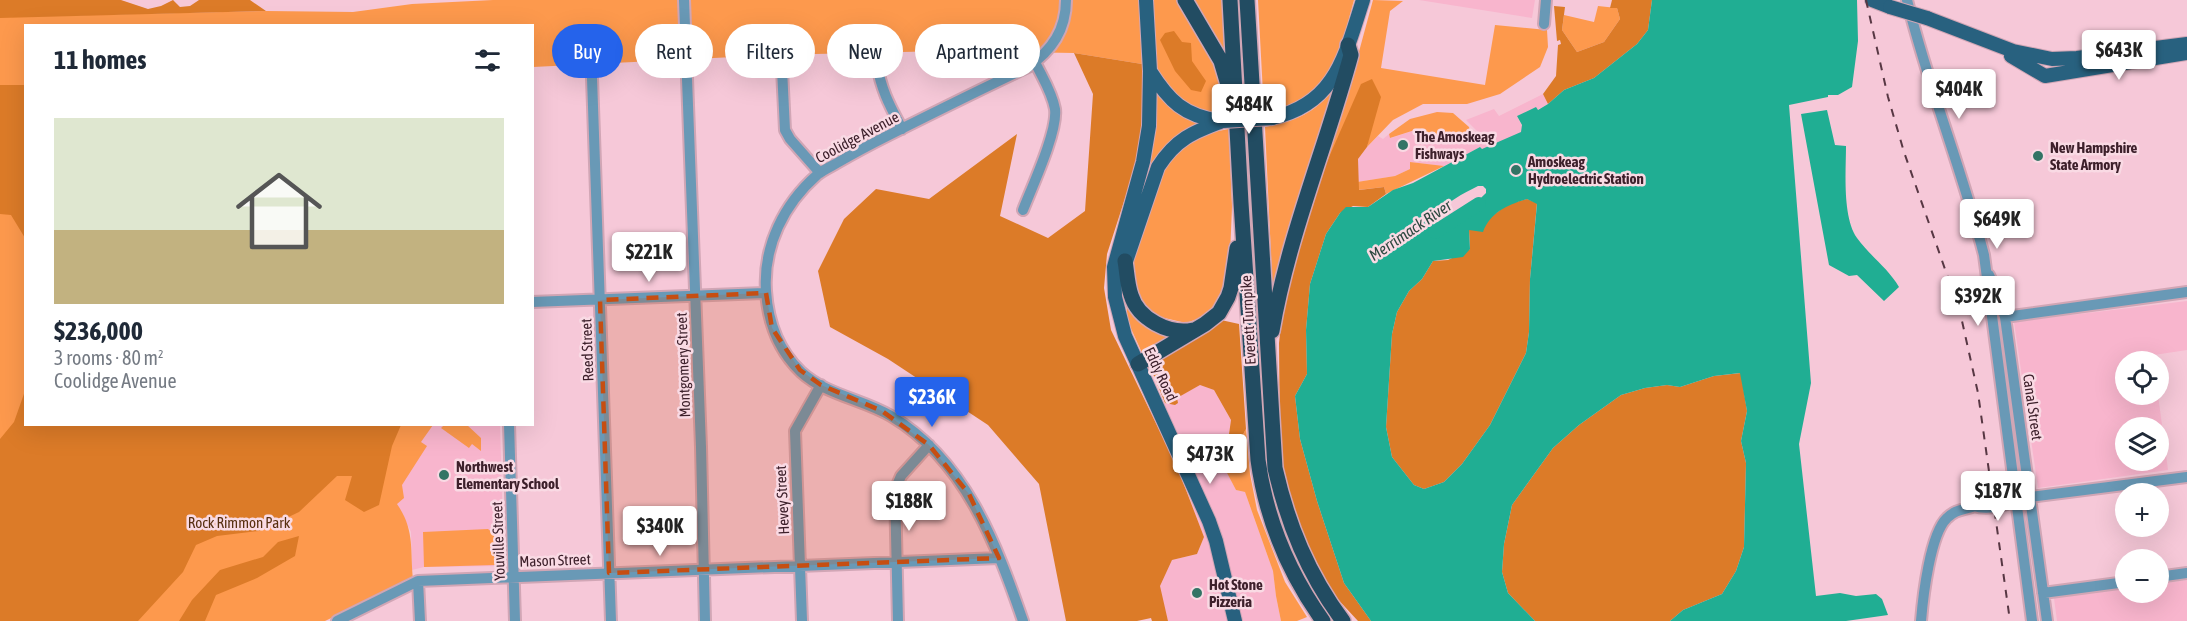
<!DOCTYPE html>
<html lang="en">
<head>
<meta charset="utf-8">
<style>
	:root { --surface:#fff; --page:#f2f2f3; --text:#1f2937; --muted:#747a83; --accent:#2563eb }
	body { margin:0; font-family:"Asap Condensed",sans-serif; background:var(--page); color:var(--text); height:100vh; display:flex; flex-direction:column; font-size:22px; white-space:nowrap }
	* { box-sizing:border-box; margin:0 }
	p { font-size:20px; color:var(--muted) }
	.icon { flex:none; width:33px; height:33px; fill:none; stroke:currentColor; stroke-width:2; stroke-linecap:round; stroke-linejoin:round }
	.map { position:relative; flex:1; overflow:hidden }
	.details { position:absolute; left:24px; top:24px; width:510px; height:402px; display:flex; flex-direction:column; background:var(--surface); border-radius:0px; box-shadow:0 6px 24px #0002 }
	.details>* { flex:none }
	.top-card { position:absolute; left:552px; top:24px; width:570px; height:54px; display:flex; gap:12px }
	.fabs { position:absolute; left:2115px; top:351px; display:grid; gap:12px }
	.fabs a { display:grid; place-items:center; width:54px; height:54px; border-radius:50%; background:var(--surface); box-shadow:0 6px 24px #0002; font-size:30px }
	.price { position:absolute; translate:-50% -51px; padding:0 14px; border-radius:6px; background:#fff; color:#222; font-size:20px; line-height:39px; filter:drop-shadow(0 2px 3px #0008) }
	.price::after { content:''; position:absolute; left:50%; top:36px; width:18px; height:14px; margin-left:-9px; background:inherit; clip-path:polygon(0 0,100% 0,50% 100%) }
	.price.current { background:var(--accent); color:#fff }
	ul { padding:0; list-style:none }
	li { display:grid; align-content:center; gap:12px; height:318px; padding:0 30px }
	li span { display:grid; place-items:center; height:186px; border-radius:0px; color:#555 }
	li>.icon { margin-inline-start:auto }
	span .icon { width:108px; height:108px; fill:#fffc; stroke-width:1 }
	li b { font-size:26px }
	h2 { display:flex; justify-content:space-between; align-items:center; height:72px; padding:0 30px; font-size:26px }
	.tag { padding:0 21px; border-radius:27px; background:var(--surface); box-shadow:0 6px 24px #0002; font-size:21px; line-height:54px }
	.tag.current { background:var(--accent); color:#fff }
	.map>svg:first-child { display:block }
	.built { fill:#f8b5cd; fill-rule:evenodd }
	.green { fill:#fd994d }
	.forest { fill:#dc7b28 }
	.water { fill:#20ae93; fill-rule:evenodd }
	.lines { fill:none; stroke-linecap:round; stroke-linejoin:round }
	.river { stroke:#20ae93; stroke-width:14 }
	.minor-casing { stroke:#d1a6b5; stroke-width:14 }
	.major-casing { stroke:#d1a6b5; stroke-width:16 }
	.highway-casing { stroke:#d1a6b5; stroke-width:18 }
	.minor { stroke:#6999b6; stroke-width:10 }
	.major { stroke:#28617f; stroke-width:14 }
	.highway { stroke:#224c62; stroke-width:15 }
	.rail { stroke:#573743; stroke-width:2; stroke-dasharray:8 8; stroke-linecap:butt }
	.major-bridge-casing { stroke:#d1a6b5; stroke-width:16; stroke-linecap:butt }
	.major-bridge { stroke:#28617f; stroke-width:14 }
	.marked { fill:#c64e12; fill-opacity:0.2; stroke:#c64e12; stroke-width:4.5; stroke-dasharray:12 8; stroke-linejoin:round }
	.poi-dot { fill:#337465; stroke:#f9dae4; stroke-width:2 }
	.labels { text-anchor:middle; dominant-baseline:central; stroke-width:5; stroke-linejoin:round; paint-order:stroke }
	.poi-label { font-size:15px; font-weight:bold; fill:#3d202b; stroke:#f9dae4; text-anchor:start }
	.street-label { font-size:15px; fill:#3d202b; stroke:#f9dae4 }
	.park-label { font-size:15px; fill:#572f10; stroke:#f9dae4 }
	.water-label { font-size:16px; font-style:italic; fill:#2c4840; stroke:#f9dae4 }
</style>
</head>
<body>
<div class="map">
<svg width="2187" height="621" viewBox="0 0 2187 621">
	<rect width="100%" height="100%" fill="#f6c8d8"/>
	<path class="built" d="M 1419,0 L 1535,0 L 1532,18 Z
		M 1543,94 L 1548,104 L 1537,110 L 1536,107 L 1517,116 L 1556,195 L 1524,210 L 1485,149 L 1482,150 L 1480,147 L 1444,166 L 1410,162 L 1410,169 L 1395,176 L 1357,182 L 1358,159 L 1367,147 L 1378,136 L 1383,139 L 1389,134 L 1391,138 L 1418,129 L 1432,142 L 1432,144 L 1478,132 L 1466,120 L 1494,109 L 1499,116 Z
		M 2187,301 L 2187,350 L 2154,355 L 2154,361 L 2126,362 L 2126,394 L 2158,395 L 2168,470 L 2038,488 L 2014,322 ZM 2126,428 L 2158,428 L 2158,460 L 2126,460 Z
		M 1200,385 L 1214,390 L 1231,420 L 1229,434 L 1217,452 L 1236,490 L 1245,492 L 1273,571 L 1276,596 L 1281,621 L 1168,621 L 1159,586 L 1172,560 L 1197,554 L 1204,537 L 1178,469 L 1149,411 L 1165,403 L 1178,403 L 1176,398 Z
		M 401,425 L 500,425 L 504,566 L 424,567 L 412,570 L 411,532 L 397,504 Z
		M 2187,580 L 2187,621 L 2057,621 L 2054,598 L 2125,588 L 2126,592 L 2158,592 L 2159,584 Z"/>
	<path class="green" d="M 493,0 L 1139,0 L 1142,64 L 1074,53 L 945,51 L 772,55 L 533,67 L 532,26 L 26,26 L 25,85 L 0,85 L 0,17 L 266,11 L 353,12 L 412,4 Z
		M 1151,0 L 1180,0 L 1223,79 L 1228,114 C 1195,115 1164,95 1155,61 C 1150,42 1152,19 1151,0 Z
		M 1192,0 L 1222,0 L 1228,67 Z
		M 1258,0 L 1354,0 C 1342,42 1337,86 1292,106 C 1284,109 1273,110 1264,112 Z
		M 1373,0 L 1403,1 L 1390,11 L 1381,68 L 1485,85 L 1495,25 L 1547,30 L 1548,47 L 1540,67 L 1500,94 L 1467,104 L 1423,104 L 1393,120 L 1367,147 L 1372,122 L 1319,180 L 1357,59 Z
		M 1598,6 L 1617,8 L 1620,19 L 1604,42 L 1577,52 L 1562,30 L 1564,15 L 1594,22 Z
		M 1340,83 L 1273,297 L 1265,127 C 1305,118 1313,113 1340,83 Z
		M 1154,85 L 1209,123 C 1154,138 1151,170 1134,218 Z
		M 25,90 L 26,424 L 433,425 L 421,442 L 427,446 L 402,485 L 404,498 L 397,504 C 415,530 410,549 413,579 L 325,621 L 0,621 L 0,91 Z
		M 1437,112 L 1453,113 L 1469,127 L 1470,131 L 1432,142 L 1418,129 L 1390,138 L 1389,134 L 1410,119 Z
		M 1229,129 L 1232,207 L 1230,255 L 1226,292 L 1211,314 L 1186,323 L 1156,316 L 1136,294 L 1130,267 L 1164,167 L 1181,148 L 1203,134 Z
		M 1410,162 L 1444,166 L 1386,194 L 1384,187 L 1358,190 L 1357,182 L 1395,176 L 1410,169 Z
		M 1125,291 L 1135,309 L 1181,333 L 1143,355 L 1128,322 Z
		M 444,425 L 467,425 L 481,438 L 481,451 L 472,444 L 469,448 L 441,428 Z
		M 1246,429 L 1250,474 L 1257,510 L 1285,582 L 1307,617 L 1297,621 L 1281,621 L 1276,596 L 1273,571 L 1245,492 L 1236,490 L 1216,452 L 1229,434 L 1240,440 Z
		M 488,529 L 494,534 L 495,565 L 424,567 L 423,532 Z"/>
	<path class="forest" d="M 0,0 L 121,0 L 148,9 L 161,6 L 173,0 L 180,7 L 190,6 L 199,0 L 250,0 L 266,11 L 0,18 Z
		M 1612,0 L 1652,0 L 1648,30 L 1637,44 L 1594,78 L 1564,90 L 1548,104 L 1543,94 L 1556,76 L 1558,45 L 1561,44 L 1560,40 L 1557,41 L 1554,6 L 1565,7 L 1562,30 L 1577,52 L 1604,42 L 1620,19 L 1617,8 L 1610,8 Z
		M 1174,31 L 1182,42 L 1191,43 L 1192,61 L 1206,81 L 1201,92 L 1191,90 L 1175,71 L 1160,40 L 1165,33 Z
		M 1074,53 L 1142,64 L 1142,121 L 1139,155 L 1107,254 L 1104,288 L 1111,330 L 1178,469 L 1204,537 L 1197,554 L 1172,560 L 1160,586 L 1168,621 L 1152,621 L 1151,618 L 1137,621 L 1066,621 L 1039,484 L 988,425 L 888,359 L 830,327 L 818,271 L 844,219 L 876,189 L 929,199 L 1017,134 L 1000,216 L 1048,238 L 1085,211 L 1093,94 Z
		M 1372,79 L 1381,97 L 1367,147 L 1358,159 L 1359,190 L 1384,187 L 1386,194 L 1368,207 L 1353,206 L 1340,213 L 1326,234 L 1310,284 L 1306,330 L 1307,374 L 1295,396 L 1300,439 L 1317,501 L 1344,583 L 1371,621 L 1358,621 L 1332,593 L 1300,529 L 1287,487 L 1280,446 L 1279,343 L 1284,299 L 1319,180 L 1361,84 Z
		M 0,85 L 25,85 L 25,238 L 11,215 L 0,214 Z
		M 1527,199 L 1537,203 L 1530,279 L 1529,332 L 1526,353 L 1490,425 L 1462,464 L 1444,482 L 1424,489 L 1414,485 L 1392,457 L 1386,427 L 1392,334 L 1397,312 L 1409,291 L 1422,279 L 1433,261 L 1448,260 L 1470,249 L 1469,230 L 1487,220 L 1508,204 Z
		M 1221,320 L 1239,324 L 1246,429 L 1240,440 L 1229,434 L 1231,420 L 1214,390 L 1200,385 L 1177,398 L 1178,403 L 1175,405 L 1165,403 L 1151,369 L 1158,359 Z
		M 1741,373 L 1747,411 L 1741,441 L 1746,463 L 1744,547 L 1736,571 L 1722,594 L 1683,610 L 1670,621 L 1535,621 L 1508,593 L 1502,572 L 1504,544 L 1512,505 L 1553,448 L 1579,425 L 1621,395 L 1645,388 L 1667,385 L 1680,387 L 1714,376 Z
		M 25,391 L 26,424 L 401,425 L 392,446 L 379,505 L 364,512 L 345,500 L 352,476 L 337,476 L 299,512 L 259,531 L 217,536 L 196,545 L 183,572 L 138,621 L 0,621 L 0,439 L 14,422 Z
		M 299,536 L 295,556 L 257,578 L 216,595 L 205,621 L 179,621 L 192,600 L 220,570 L 263,557 L 278,542 Z"/>
	<path class="water" d="M 1652,0 L 1857,0 L 1858,41 L 1852,87 L 1838,95 L 1828,95 L 1828,97 L 1789,105 L 1811,383 L 1799,444 L 1816,596 L 1840,593 L 1856,596 L 1876,594 L 1882,599 L 1888,615 L 1846,621 L 1670,621 L 1683,610 L 1722,594 L 1736,571 L 1744,547 L 1746,463 L 1741,441 L 1747,411 L 1740,373 L 1714,376 L 1680,387 L 1667,385 L 1645,388 L 1621,395 L 1579,425 L 1553,448 L 1512,505 L 1504,544 L 1502,572 L 1508,593 L 1535,621 L 1371,621 L 1344,583 L 1317,501 L 1300,439 L 1295,396 L 1307,374 L 1306,330 L 1310,284 L 1326,234 L 1340,213 L 1346,207 L 1368,207 L 1393,190 L 1413,183 L 1480,147 L 1482,149 L 1521,132 L 1522,125 L 1517,116 L 1536,107 L 1538,110 L 1548,104 L 1564,90 L 1594,78 L 1637,44 L 1648,30 ZM 1478,186 L 1483,186 L 1486,189 L 1486,193 C 1475,204 1453,227 1437,224 L 1435,217 C 1445,202 1463,194 1478,186 ZM 1527,199 L 1537,204 L 1530,279 L 1529,332 L 1526,353 L 1490,425 L 1462,464 L 1444,482 L 1424,489 L 1414,485 L 1392,457 L 1386,427 L 1392,334 L 1397,312 L 1409,291 L 1422,279 L 1433,261 L 1463,257 L 1470,249 L 1469,230 L 1483,232 C 1490,213 1507,205 1527,199 Z
		M 1827,110 L 1835,145 L 1846,146 C 1846,170 1842,217 1857,238 C 1870,256 1888,268 1899,287 L 1884,301 L 1857,275 L 1849,276 L 1829,265 L 1801,114 Z"/>
	<g class="lines">
		<path class="river" d="M 1435,232 L 1479,204"/>
		<defs>
			<path id="minor" d="M 684,0 L 701,447 L 705,621
				M 1907,0 C 1928,86 1962,169 1984,255 L 2032,621
				M 1544,24 L 1546,0
				M 877,64 C 881,90 890,106 902,129
				M 782,69 L 785,130 L 790,139 L 820,173
				M 592,78 L 611,621
				M 1023,210 C 1032,187 1058,131 1055,109 C 1052,92 1042,77 1035,62
				M 1989,275 L 2000,300 L 2005,317 L 2047,621
				M 532,302 L 766,293
				M 2005,317 L 2187,292
				M 509,424 L 515,621
				M 1973,506 C 1995,512 2010,501 2030,497 L 2187,477
				M 2158,577 L 2187,573
				M 418,581 L 420,621
				M 2043,593 L 2126,582
				M 337,621 L 418,581 L 999,558
				M 802,621 L 795,431 L 821,385
				M 898,621 L 895,490 L 901,476 L 929,445
				M 1023,621 C 996,543 965,460 891,416 C 862,399 826,395 801,372 C 778,350 768,322 766,291 C 763,246 784,204 817,175 C 823,170 830,167 837,163 C 854,153 871,144 889,135 C 935,112 981,89 1028,67 C 1052,50 1066,30 1066,0
				M 1921,621 C 1923,597 1930,534 1947,518 C 1955,510 1962,510 1972,507 C 1976,505 1980,502 1984,500 C 1995,496 2006,497 2016,500"/>
			<path id="major" d="M 1146,0 L 1150,71 L 1149,126 L 1143,162 L 1114,267 L 1115,297 L 1125,336 L 1209,521 L 1216,541 L 1235,621
				M 1872,0 L 1890,7
				M 1927,18 L 2013,51 L 2052,59 L 2077,58 L 2187,44
				M 2011,56 L 2045,76 L 2187,53
				M 1150,71 C 1169,101 1184,116 1220,121
				M 1272,118 C 1336,104 1345,55 1363,0
				M 1123,270 L 1158,167 C 1176,139 1193,132 1223,121"/>
			<path id="highway" d="M 1185,0 L 1221,61 L 1229,88
				M 1230,0 L 1241,203 L 1258,460 C 1266,519 1288,572 1323,621
				M 1247,0 L 1275,468 C 1288,525 1308,574 1343,621
				M 1125,261 C 1127,272 1127,284 1131,295 C 1138,319 1169,335 1193,330
				M 1272,331 C 1288,237 1326,147 1351,55 L 1348,45
				M 1138,364 L 1205,324 L 1219,313 L 1228,297 L 1231,288 L 1237,248"/>
		</defs>
		<use href="#minor" class="minor-casing"/>
		<use href="#major" class="major-casing"/>
		<use href="#highway" class="highway-casing"/>
		<use href="#minor" class="minor"/>
		<use href="#major" class="major"/>
		<use href="#highway" class="highway"/>
		<path class="rail" d="M 1866,0 L 1888,97 L 1904,152 L 1960,312 L 1978,393 L 2010,621"/>
		<defs>
			<path id="major-bridge" d="M 1890,7 L 1927,18
				M 1223,121 L 1272,118"/>
		</defs>
		<use href="#major-bridge" class="major-bridge-casing"/>
		<use href="#major-bridge" class="major-bridge"/>
	</g>
	<path class="marked" d="M 766,293 L 772,328 L 800,370 L 821,385 L 882,411 L 929,445 L 969,494 L 999,558 L 609,573 L 600,300 Z"/>
	<g class="poi-dot">
		<circle cx="1403" cy="145" r="6"/>
		<circle cx="2038" cy="156" r="6"/>
		<circle cx="1516" cy="170" r="6"/>
		<circle cx="444" cy="475" r="6"/>
		<circle cx="1197" cy="593" r="6"/>
	</g>
	<g class="labels">
		<g class="poi-label">
			<text x="1415" y="136">The Amoskeag<tspan x="1415" dy="17">Fishways</tspan></text>
			<text x="2050" y="147">New Hampshire<tspan x="2050" dy="17">State Armory</tspan></text>
			<text x="1528" y="161">Amoskeag<tspan x="1528" dy="17">Hydroelectric Station</tspan></text>
			<text x="456" y="466">Northwest<tspan x="456" dy="17">Elementary School</tspan></text>
			<text x="1209" y="584">Hot Stone<tspan x="1209" dy="17">Pizzeria</tspan></text>
		</g>
		<g class="street-label">
			<text transform="translate(857 137) rotate(-28)">Coolidge Avenue</text>
			<text transform="translate(1248 320) rotate(-93)">Everett Turnpike</text>
			<text transform="translate(587 350) rotate(-92)">Reed Street</text>
			<text transform="translate(683 365) rotate(-92)">Montgomery Street</text>
			<text transform="translate(1161 374) rotate(65)">Eddy Road</text>
			<text transform="translate(2033 407) rotate(82)">Canal Street</text>
			<text transform="translate(782 500) rotate(-93)">Hevey Street</text>
			<text transform="translate(498 541) rotate(-92)">Youville Street</text>
			<text transform="translate(555 560) rotate(-2)">Mason Street</text>
		</g>
		<g class="park-label">
			<text x="239" y="522">Rock Rimmon Park</text>
		</g>
		<g class="water-label">
			<text transform="translate(1410 230) rotate(-34)">Merrimack River</text>
		</g>
	</g>
</svg>
<div class="fabs">
<a><svg class="icon" aria-label="locate" viewBox="0 0 24 24"><circle cx="12" cy="12" r="6"/><path d="M12 2v4M12 18v4M2 12h4M18 12h4"/></svg></a>
<a><svg class="icon" aria-label="layers" viewBox="0 0 24 24"><path d="M12 4l9 5-9 5-9-5zM3 14l9 5 9-5"/></svg></a>
<a>+</a>
<a>−</a>
</div>
<b class="price" style="left:2119px;top:81px">$643K</b>
<b class="price" style="left:1959px;top:120px">$404K</b>
<b class="price" style="left:1249px;top:135px">$484K</b>
<b class="price" style="left:1997px;top:250px">$649K</b>
<b class="price" style="left:649px;top:283px">$221K</b>
<b class="price" style="left:1978px;top:327px">$392K</b>
<b class="price current" style="left:932px;top:428px">$236K</b>
<b class="price" style="left:1210px;top:485px">$473K</b>
<b class="price" style="left:1998px;top:522px">$187K</b>
<b class="price" style="left:909px;top:532px">$188K</b>
<b class="price" style="left:660px;top:557px">$340K</b>
<div class="top-card">
<a class="tag current">Buy</a>
<a class="tag">Rent</a>
<a class="tag">Filters</a>
<a class="tag">New</a>
<a class="tag">Apartment</a>
</div>
<section class="details">
<h2>11 homes<svg class="icon" aria-label="filters" viewBox="0 0 24 24"><path d="M4 7h16M4 17h16"/><circle cx="9" cy="7" r="2"/><circle cx="15" cy="17" r="2"/></svg></h2>
<ul>
<li><span style="background:linear-gradient(#dfe7d0 60%,#c2b280 0)"><svg class="icon" aria-label="home" viewBox="0 0 24 24"><path d="M3 11l9-7 9 7M6 9v11h12V9"/></svg></span><div><b>$236,000</b><p>3 rooms · 80 m²</p><p>Coolidge Avenue</p></div></li>
</ul>
</section>
</div>
</body>
</html>
